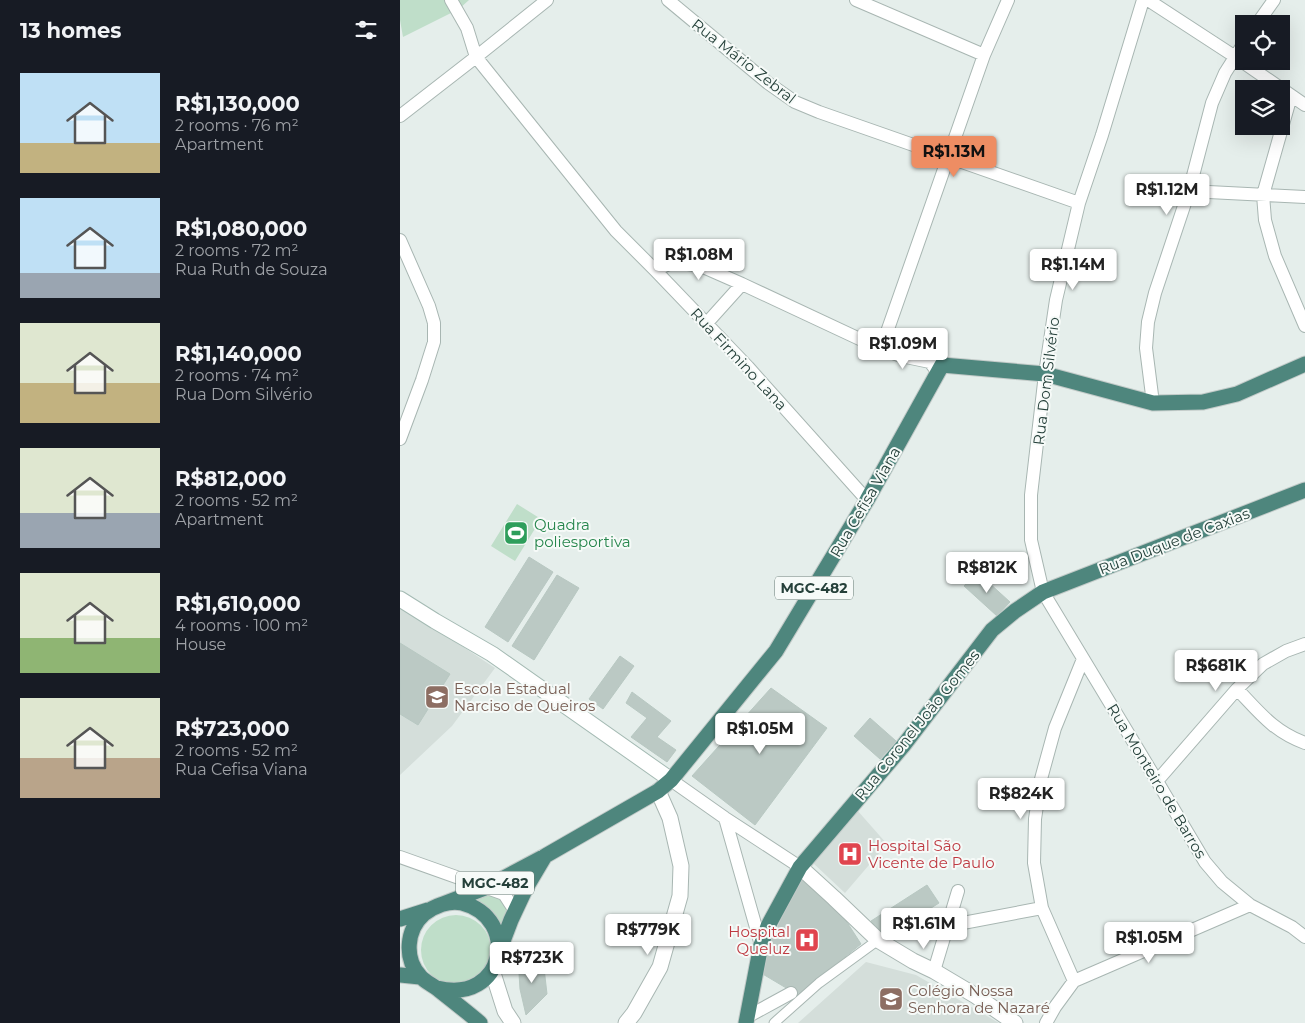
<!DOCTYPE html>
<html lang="en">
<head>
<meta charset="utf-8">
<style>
	:root { --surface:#171b24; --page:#20242c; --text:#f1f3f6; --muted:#9ea1a6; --accent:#ee8d63 }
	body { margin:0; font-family:Montserrat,sans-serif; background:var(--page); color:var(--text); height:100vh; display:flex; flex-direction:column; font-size:19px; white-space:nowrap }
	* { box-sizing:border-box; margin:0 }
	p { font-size:16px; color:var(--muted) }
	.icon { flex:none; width:28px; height:28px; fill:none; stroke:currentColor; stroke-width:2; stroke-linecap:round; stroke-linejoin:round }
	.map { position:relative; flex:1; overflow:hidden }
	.details { display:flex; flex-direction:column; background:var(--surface); width:400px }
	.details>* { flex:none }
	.buttons { position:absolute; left:835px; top:15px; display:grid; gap:10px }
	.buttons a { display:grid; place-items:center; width:55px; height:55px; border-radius:0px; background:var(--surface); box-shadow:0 5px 20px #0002; font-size:25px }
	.price { position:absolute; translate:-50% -42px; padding:0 11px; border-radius:5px; background:#fff; color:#222; font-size:16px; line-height:32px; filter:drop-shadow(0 1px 2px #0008) }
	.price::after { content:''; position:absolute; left:50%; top:30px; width:15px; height:11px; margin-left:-8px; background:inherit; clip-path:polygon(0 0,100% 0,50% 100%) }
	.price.current { background:var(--accent); color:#111 }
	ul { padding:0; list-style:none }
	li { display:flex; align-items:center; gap:15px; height:125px; padding:0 20px }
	li span { display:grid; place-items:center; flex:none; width:140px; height:100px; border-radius:0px; color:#555 }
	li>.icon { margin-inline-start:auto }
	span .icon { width:60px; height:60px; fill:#fffc; stroke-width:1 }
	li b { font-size:21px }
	h2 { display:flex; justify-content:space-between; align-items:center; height:60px; padding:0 20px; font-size:21px }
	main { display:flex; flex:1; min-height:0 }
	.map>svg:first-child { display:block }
	.built { fill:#d4deda }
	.green { fill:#bfdec9 }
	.building { fill:#bbc9c4; stroke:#b8c8c2 }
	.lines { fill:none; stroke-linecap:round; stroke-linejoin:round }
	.pedestrian-casing { stroke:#a8b6b2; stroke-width:11 }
	.minor-casing { stroke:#a8b6b2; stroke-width:14 }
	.tertiary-casing { stroke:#a8b6b2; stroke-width:17 }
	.secondary-casing { stroke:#a4bab3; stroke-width:17 }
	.trunk-casing { stroke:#c2cac8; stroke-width:17 }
	.pedestrian { stroke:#fff; stroke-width:9 }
	.minor { stroke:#fff; stroke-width:12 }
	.tertiary { stroke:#fff; stroke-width:15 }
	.secondary { stroke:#fff; stroke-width:15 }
	.trunk { stroke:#4e867d; stroke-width:15 }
	.labels { text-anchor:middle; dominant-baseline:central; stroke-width:4; stroke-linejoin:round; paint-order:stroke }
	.shield { fill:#f6faf8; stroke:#647873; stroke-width:1 }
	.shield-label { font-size:14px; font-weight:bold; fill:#25403a }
	.street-label { font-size:15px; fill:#25403a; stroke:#f6faf8 }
	.leisure-label { font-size:15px; fill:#27864d; stroke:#f6faf8; text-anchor:start }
	.education-label { font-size:15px; fill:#785e54; stroke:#f6faf8; text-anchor:start }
	.health-label { font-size:15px; fill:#be3a42; stroke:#f6faf8; text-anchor:start }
</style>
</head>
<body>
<main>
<section class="details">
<h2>13 homes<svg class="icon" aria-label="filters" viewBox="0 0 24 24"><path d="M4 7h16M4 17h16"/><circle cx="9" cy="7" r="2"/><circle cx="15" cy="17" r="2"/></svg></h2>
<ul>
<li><span style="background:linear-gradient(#bfe0f5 70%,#c2b280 0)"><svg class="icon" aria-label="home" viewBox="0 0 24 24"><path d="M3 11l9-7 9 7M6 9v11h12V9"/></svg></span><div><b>R$1,130,000</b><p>2 rooms · 76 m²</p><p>Apartment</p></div></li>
<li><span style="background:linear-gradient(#bfe0f5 75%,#9aa5b1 0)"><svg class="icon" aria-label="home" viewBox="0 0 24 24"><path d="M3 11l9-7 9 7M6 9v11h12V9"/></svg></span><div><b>R$1,080,000</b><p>2 rooms · 72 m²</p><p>Rua Ruth de Souza</p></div></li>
<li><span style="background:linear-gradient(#dfe7d0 60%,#c2b280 0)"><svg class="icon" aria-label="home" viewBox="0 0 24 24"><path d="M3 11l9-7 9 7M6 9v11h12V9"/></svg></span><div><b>R$1,140,000</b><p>2 rooms · 74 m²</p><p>Rua Dom Silvério</p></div></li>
<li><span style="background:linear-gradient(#dfe7d0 65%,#9aa5b1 0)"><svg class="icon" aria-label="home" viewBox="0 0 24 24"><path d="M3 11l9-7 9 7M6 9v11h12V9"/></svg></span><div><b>R$812,000</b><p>2 rooms · 52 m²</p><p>Apartment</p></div></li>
<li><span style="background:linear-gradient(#dfe7d0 65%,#8fb573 0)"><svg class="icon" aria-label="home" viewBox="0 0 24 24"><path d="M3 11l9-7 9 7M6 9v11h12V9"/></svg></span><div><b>R$1,610,000</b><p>4 rooms · 100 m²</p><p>House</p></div></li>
<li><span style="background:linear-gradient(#dfe7d0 60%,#b9a48a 0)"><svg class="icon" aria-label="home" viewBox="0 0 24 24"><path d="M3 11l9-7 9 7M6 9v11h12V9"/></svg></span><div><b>R$723,000</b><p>2 rooms · 52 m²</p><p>Rua Cefisa Viana</p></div></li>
</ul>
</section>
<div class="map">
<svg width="905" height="1023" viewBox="0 0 905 1023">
	<rect width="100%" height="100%" fill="#e5eeeb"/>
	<path class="built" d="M 0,605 L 95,668 L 52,726 L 0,775 Z
		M 457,810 L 487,844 L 445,893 L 413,863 Z
		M 466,962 L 516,975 L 599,1023 L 398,1023 Z"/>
	<path class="green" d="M 0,0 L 69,0 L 59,9 L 3,37 L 0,20 Z
		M 117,504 L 141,519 L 115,561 L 91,546 Z
		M 140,863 L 107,910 L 99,937 L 68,903 Z
		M21 950a35 35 0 1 1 70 0a35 35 0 1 1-70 0Z"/>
	<path class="building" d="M 129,557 L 153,572 L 108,642 L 85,627 Z
		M 577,572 L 610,602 L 597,616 L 564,586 Z
		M 157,575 L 179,588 L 134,660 L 112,646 Z
		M 0,643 L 50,674 L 18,725 L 0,714 Z
		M 220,656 L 234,666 L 203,709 L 189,699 Z
		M 371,688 L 427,728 L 355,825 L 292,776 Z
		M 232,692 L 271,721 L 257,737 L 276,750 L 267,762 L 231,737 L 247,718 L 226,703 Z
		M 470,718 L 496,741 L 480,759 L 454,736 Z
		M 401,876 L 443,916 L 461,944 L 398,995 L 361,973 L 365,955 Z
		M 527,885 L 539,903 L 482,939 L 471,921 Z
		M 118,958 L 144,968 L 147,994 L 126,1015 L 120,989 Z"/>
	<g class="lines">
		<defs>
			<path id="pedestrian" d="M 374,1023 L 419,983 L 478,940"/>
			<path id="minor" d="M 51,0 L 67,28 L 76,57 L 216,231 L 255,270 L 348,367 L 467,500
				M 268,0 L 368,83 L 395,102 L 419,112 L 679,203
				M 456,0 L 584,55
				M 743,0 L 702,135 L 679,203 L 656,300 L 645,374 L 631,495 L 631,540 L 643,592 L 757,781 L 805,862 L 822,882 L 850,905 L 892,927 L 905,937
				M 748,0 L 834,56 L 905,105
				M 857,24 L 874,0
				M 891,96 L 863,195 L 865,220 L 875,256 L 905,326
				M 0,116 L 76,57 L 147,0
				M 789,191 L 905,197
				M 0,240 L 29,306 L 34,323 L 34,342 L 22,380 L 0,439
				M 255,270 L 269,264 L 281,263 L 301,266 L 342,284 L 481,349 L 501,356 L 530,362 L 538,373
				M 306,324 L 342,284
				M 481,349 L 584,55 L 608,0
				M 753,403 L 746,348 L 748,322 L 755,293 L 789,191 L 812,103 L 825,73 L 844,43
				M 837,689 C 859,712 874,732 905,743
				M 271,780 L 325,818 L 400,867
				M 757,781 L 837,689 L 863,664 L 886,651 L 905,644
				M 325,818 L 361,945
				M 0,857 L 104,894 L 115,911
				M 547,926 L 642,908
				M 534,971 L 558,891
				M 674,981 L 642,908 L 634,863 L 635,819 L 641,779 L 655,728 L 683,659
				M 347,1017 L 391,993
				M 646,1023 L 655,1007 L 674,981 L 850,905"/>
			<path id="tertiary" d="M 400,867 L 434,898 L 478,940 L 513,961 L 534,971 L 576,996 L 615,1023
				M 92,970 L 105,1011 L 113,1023
				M 226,1023 L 234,1013 L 260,967 L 280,896 L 281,866 L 270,818 L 258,791"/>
			<path id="secondary" d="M 0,599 L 35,621 L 92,654 L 271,780"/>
			<path id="trunk" d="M 43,904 L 85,888 L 145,856 L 258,791 L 271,780 L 376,651 L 467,500 L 542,365 L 645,374 L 753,403 L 803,402 L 837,394 L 905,364
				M 0,919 L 28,910
				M 100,949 L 111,920 L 126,888 L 145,856
				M 0,975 L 20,977
				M 37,988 C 105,1005 121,918 62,903 C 49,900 34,906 24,914 C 6,930 4,959 20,976 C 25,982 33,985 39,990 C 53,1001 67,1012 80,1023
				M 346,1023 L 361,945 L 368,926 L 400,867 L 503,746 L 592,630 L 615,611 L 643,592 L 905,490"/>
		</defs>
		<use href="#pedestrian" class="pedestrian-casing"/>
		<use href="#minor" class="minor-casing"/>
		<use href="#tertiary" class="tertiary-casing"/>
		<use href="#secondary" class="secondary-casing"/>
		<use href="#trunk" class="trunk-casing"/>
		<use href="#pedestrian" class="pedestrian"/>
		<use href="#minor" class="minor"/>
		<use href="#tertiary" class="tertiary"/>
		<use href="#secondary" class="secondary"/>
		<use href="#trunk" class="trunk"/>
	</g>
	<defs>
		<symbol id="stadium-square" viewBox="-11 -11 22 22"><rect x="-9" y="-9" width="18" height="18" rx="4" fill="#2e9e5b" stroke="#f6faf8"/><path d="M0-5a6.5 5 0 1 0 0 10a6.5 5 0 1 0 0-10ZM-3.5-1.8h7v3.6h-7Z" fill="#fff"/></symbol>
		<symbol id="school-square" viewBox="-11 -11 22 22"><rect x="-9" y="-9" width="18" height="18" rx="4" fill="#8d6e63" stroke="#f6faf8"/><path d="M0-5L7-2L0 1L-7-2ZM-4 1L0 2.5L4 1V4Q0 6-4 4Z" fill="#fff"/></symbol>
		<symbol id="hospital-square" viewBox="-11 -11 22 22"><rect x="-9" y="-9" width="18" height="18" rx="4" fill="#e0444e" stroke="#f6faf8"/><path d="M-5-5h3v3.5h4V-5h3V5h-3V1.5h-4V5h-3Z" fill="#fff"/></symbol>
	</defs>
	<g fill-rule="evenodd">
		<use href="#stadium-square" x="102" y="519" width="28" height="28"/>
		<use href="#school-square" x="23" y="683" width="28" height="28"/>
		<use href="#hospital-square" x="436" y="840" width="28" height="28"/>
		<use href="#hospital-square" x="393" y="926" width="28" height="28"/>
		<use href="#school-square" x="477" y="985" width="28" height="28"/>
	</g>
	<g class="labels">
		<g class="shield">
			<rect x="375" y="576.5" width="78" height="23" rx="4"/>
			<rect x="56" y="871.5" width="78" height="23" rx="4"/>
		</g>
		<g class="shield-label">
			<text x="414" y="588">MGC-482</text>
			<text x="95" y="883">MGC-482</text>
		</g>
		<g class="street-label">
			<text transform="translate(344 61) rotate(38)">Rua Mário Zebral</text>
			<text transform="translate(339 359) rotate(47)">Rua Firmino Lana</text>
			<text transform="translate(646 381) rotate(-83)">Rua Dom Silvério</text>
			<text transform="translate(465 502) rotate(-60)">Rua Cefisa Viana</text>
			<text transform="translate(774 541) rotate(-21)">Rua Duque de Caxias</text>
			<text transform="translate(517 725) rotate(-51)">Rua Coronel João Gomes</text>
			<text transform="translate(757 781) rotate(59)">Rua Monteiro de Barros</text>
		</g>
		<g class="leisure-label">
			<text x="134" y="524">Quadra<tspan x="134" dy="17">poliesportiva</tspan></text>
		</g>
		<g class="education-label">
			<text x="54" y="688">Escola Estadual<tspan x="54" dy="17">Narciso de Queiros</tspan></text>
			<text x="508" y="990">Colégio Nossa<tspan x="508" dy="17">Senhora de Nazaré</tspan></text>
		</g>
		<g class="health-label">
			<text x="468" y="845">Hospital São<tspan x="468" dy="17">Vicente de Paulo</tspan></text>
			<text x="390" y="931" text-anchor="end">Hospital<tspan x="390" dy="17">Queluz</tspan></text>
		</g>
	</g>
</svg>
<div class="buttons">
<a><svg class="icon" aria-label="locate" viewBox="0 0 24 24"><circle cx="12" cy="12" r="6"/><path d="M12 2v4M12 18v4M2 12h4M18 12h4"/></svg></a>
<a><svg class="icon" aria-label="layers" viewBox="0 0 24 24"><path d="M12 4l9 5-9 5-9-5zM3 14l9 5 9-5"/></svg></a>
</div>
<b class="price current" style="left:554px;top:178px">R$1.13M</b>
<b class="price" style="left:767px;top:216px">R$1.12M</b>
<b class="price" style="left:299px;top:281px">R$1.08M</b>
<b class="price" style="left:673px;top:291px">R$1.14M</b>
<b class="price" style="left:503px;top:370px">R$1.09M</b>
<b class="price" style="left:587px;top:594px">R$812K</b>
<b class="price" style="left:816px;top:692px">R$681K</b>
<b class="price" style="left:360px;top:755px">R$1.05M</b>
<b class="price" style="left:621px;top:820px">R$824K</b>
<b class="price" style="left:524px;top:950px">R$1.61M</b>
<b class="price" style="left:248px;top:956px">R$779K</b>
<b class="price" style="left:749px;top:964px">R$1.05M</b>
<b class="price" style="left:132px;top:984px">R$723K</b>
</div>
</main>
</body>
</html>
